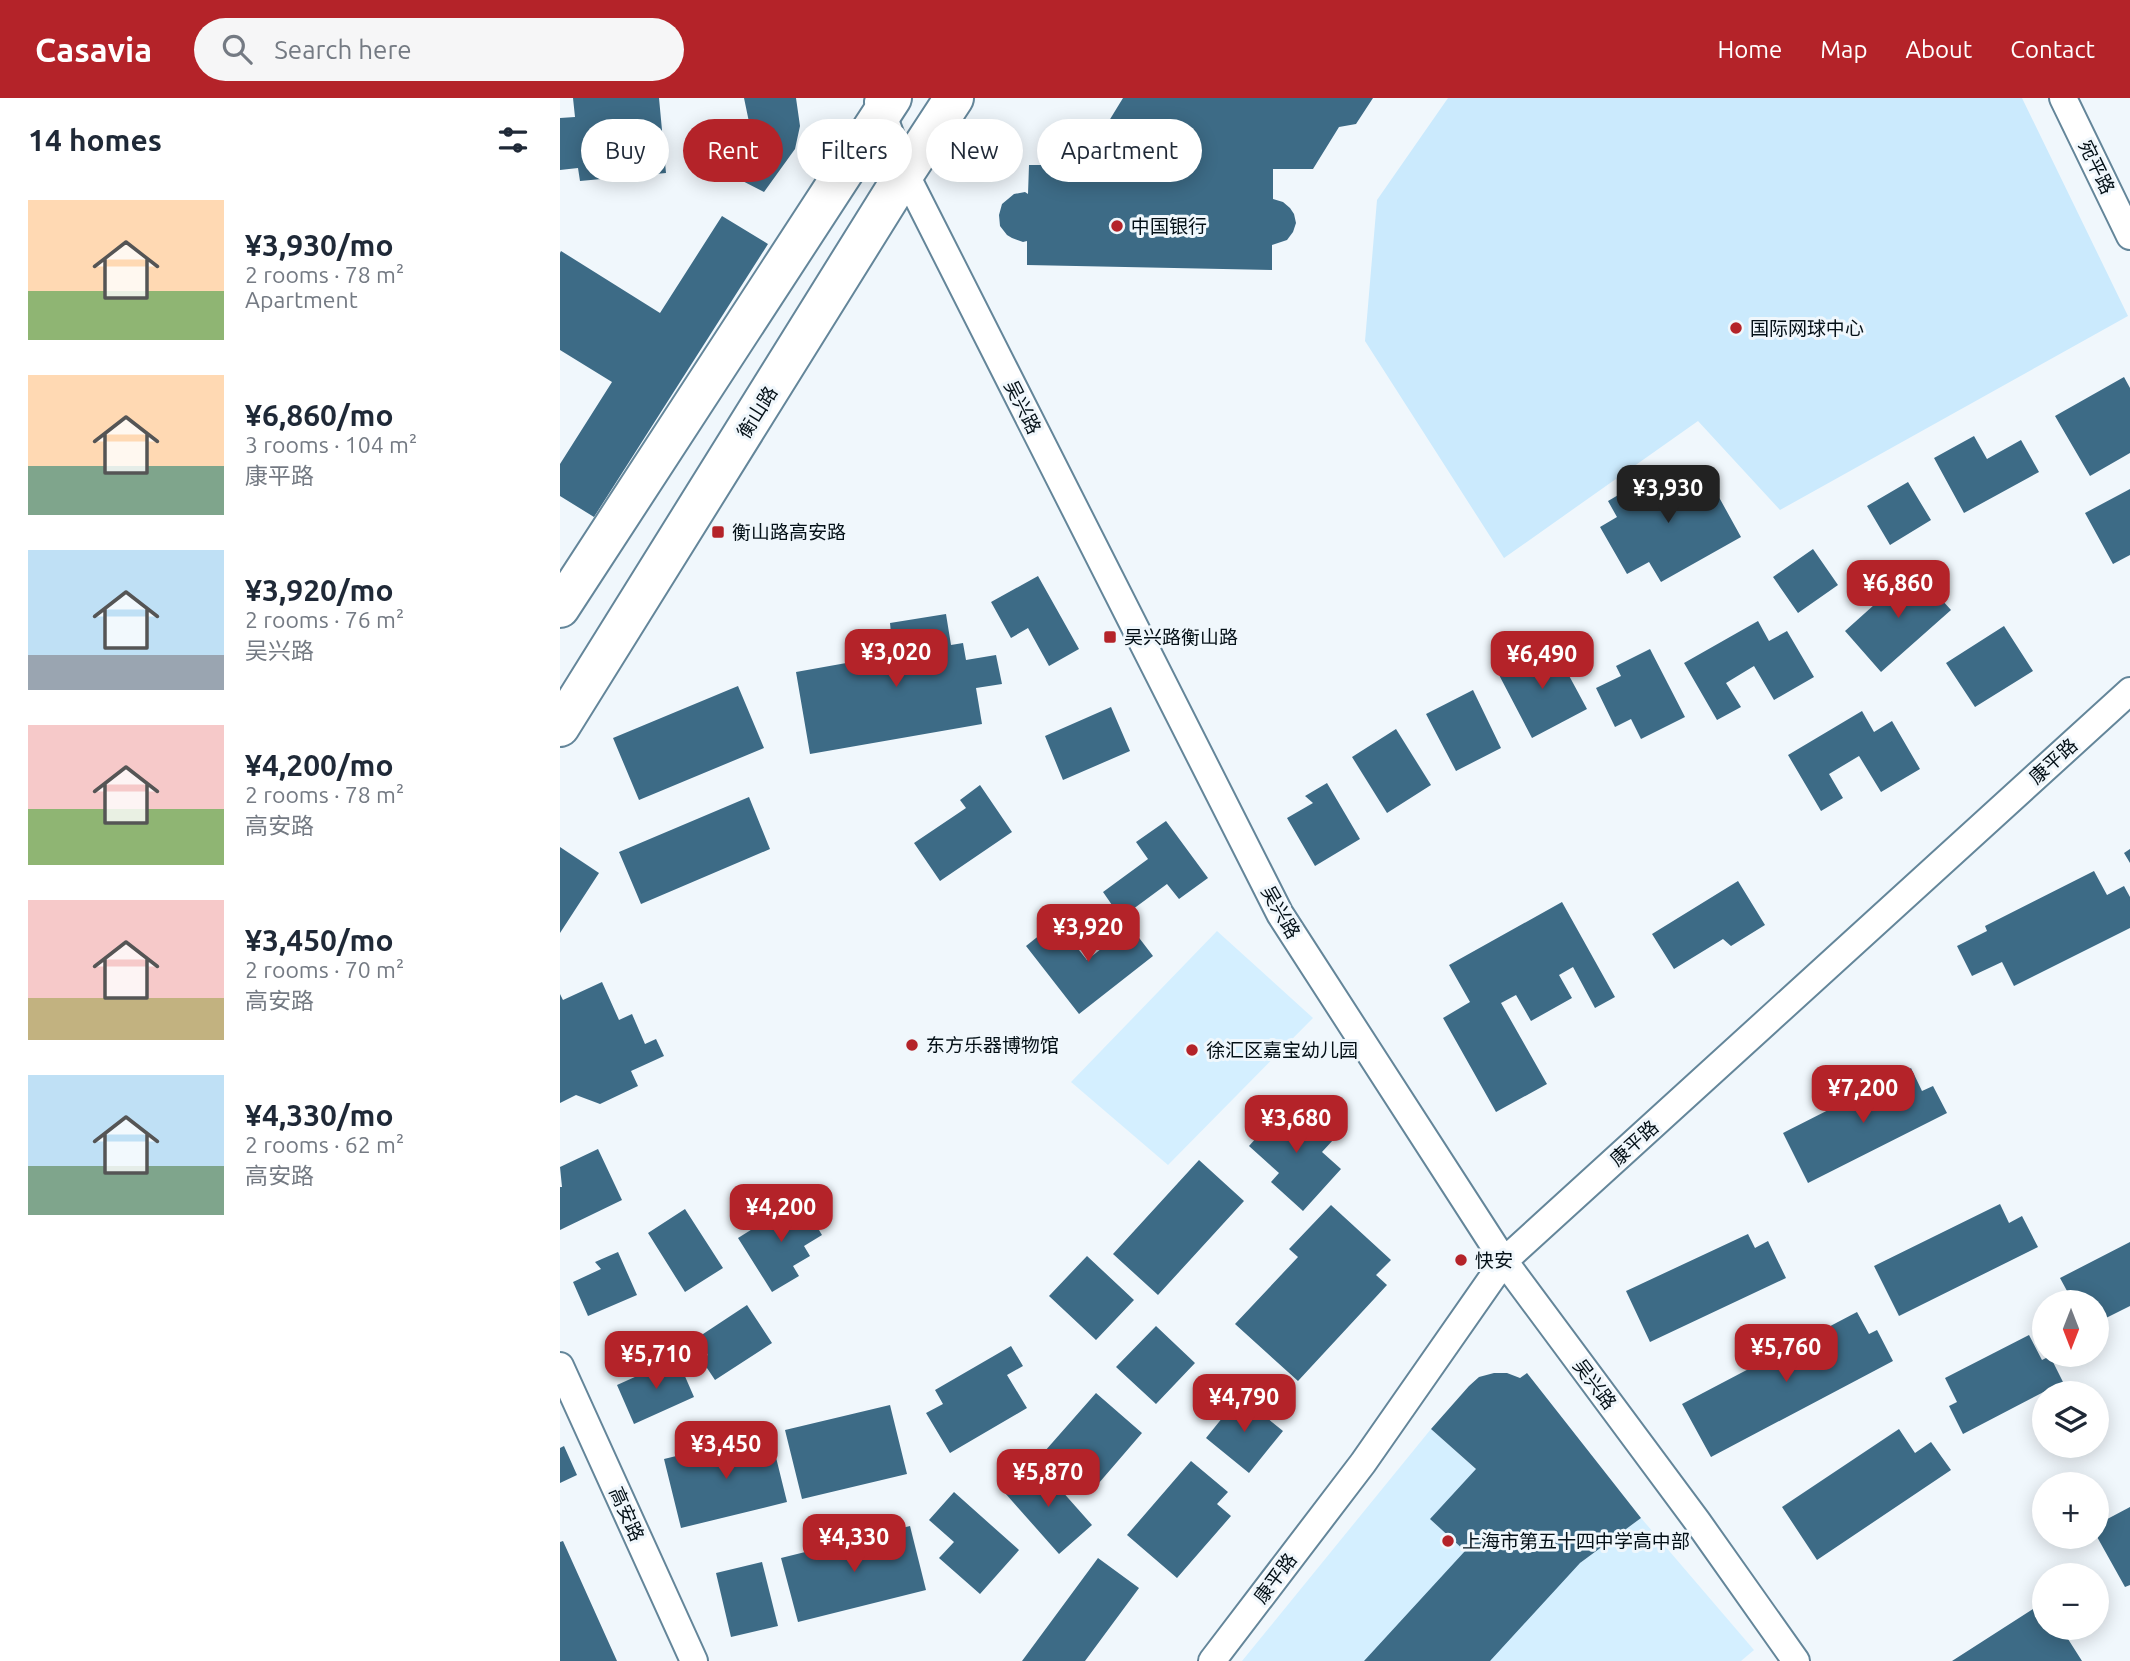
<!DOCTYPE html>
<html lang="en">
<head>
<meta charset="utf-8">
<style>
	:root { --surface:#fff; --page:#f6f6f7; --text:#1f2937; --muted:#747a83; --accent:#b42329 }
	body { margin:0; font-family:Ubuntu,"Noto Sans SC",sans-serif; background:var(--page); color:var(--text); height:100vh; display:flex; flex-direction:column; font-size:26px; white-space:nowrap }
	* { box-sizing:border-box; margin:0 }
	p { font-size:23px; color:var(--muted) }
	.icon { flex:none; width:38px; height:38px; fill:none; stroke:currentColor; stroke-width:2; stroke-linecap:round; stroke-linejoin:round }
	.map { position:relative; flex:1; overflow:hidden }
	.panel { display:flex; flex-direction:column; background:var(--surface); width:560px }
	.panel>* { flex:none }
	.guide { position:absolute; left:21px; top:21px; width:665px; height:63px; display:flex; gap:14px }
	.needle { width:46px; rotate:180deg }
	.controls { position:absolute; left:1472px; top:1192px; display:grid; gap:14px }
	.controls a { display:grid; place-items:center; width:77px; height:77px; border-radius:50%; background:var(--surface); box-shadow:0 4px 18px #0003; font-size:35px }
	.price { position:absolute; translate:-50% -60px; padding:0 16px; border-radius:14px; background:var(--accent); color:#fff; font-size:23px; line-height:46px; filter:drop-shadow(0 2px 4px #0008) }
	.price::after { content:''; position:absolute; left:50%; top:42px; width:21px; height:16px; margin-left:-10px; background:inherit; clip-path:polygon(0 0,100% 0,50% 100%) }
	.price.on { background:#222; color:#fff }
	ul { padding:0; list-style:none }
	li { display:flex; align-items:center; gap:21px; height:175px; padding:0 28px }
	li span { display:grid; place-items:center; flex:none; width:196px; height:140px; border-radius:0px; color:#555 }
	li>.icon { margin-inline-start:auto }
	span .icon { width:84px; height:84px; fill:#fffc; stroke-width:1 }
	li b { font-size:30px }
	h2 { display:flex; justify-content:space-between; align-items:center; height:84px; padding:0 28px; font-size:30px }
	.chip { padding:0 24px; border-radius:32px; background:var(--surface); box-shadow:0 4px 18px #0003; font-size:24px; line-height:63px }
	.chip.on { background:var(--accent); color:#fff }
	header { display:flex; align-items:center; gap:42px; box-sizing:border-box; height:98px; padding:0 35px; background:var(--accent); color:#fff }
	header strong { font-size:33px }
	nav { display:flex; gap:38px; margin-inline-start:auto; font-size:24px }
	.search { width:490px; height:63px; background:var(--page); display:flex; align-items:center; gap:18px; box-sizing:border-box; padding:0 24px; border-radius:38px; color:var(--muted); font-size:26px }
	main { display:flex; flex:1; min-height:0 }
	.map>svg:first-child { display:block }
	.built { fill:#d4efff }
	.green { fill:#cbeafd }
	.building { fill:#3d6b86 }
	.lines { fill:none; stroke-linecap:round; stroke-linejoin:round }
	.minor-casing { stroke:#64869a; stroke-width:30 }
	.secondary-casing { stroke:#64869a; stroke-width:42 }
	.minor { stroke:#fff; stroke-width:26 }
	.secondary { stroke:#fff; stroke-width:38 }
	.poi-dot { fill:#b42329; stroke:#f0f7fc; stroke-width:2.5 }
	.labels { text-anchor:middle; dominant-baseline:central; stroke-width:6; stroke-linejoin:round; paint-order:stroke }
	.street-label { font-size:19px; fill:#041017; stroke:#f0f7fc }
	.poi-label { font-size:19px; fill:#041017; stroke:#f0f7fc; text-anchor:start }
</style>
</head>
<body>
<header>
<strong>Casavia</strong>
<div class="search"><svg class="icon" aria-label="search" viewBox="0 0 24 24"><circle cx="10" cy="10" r="6"/><path d="M15 15l6 6"/></svg>Search here</div>
<nav><a>Home</a><a>Map</a><a>About</a><a>Contact</a></nav>
</header>
<main>
<section class="panel">
<h2>14 homes<svg class="icon" aria-label="filters" viewBox="0 0 24 24"><path d="M4 7h16M4 17h16"/><circle cx="9" cy="7" r="2"/><circle cx="15" cy="17" r="2"/></svg></h2>
<ul>
<li><span style="background:linear-gradient(#ffd9b3 65%,#8fb573 0)"><svg class="icon" aria-label="home" viewBox="0 0 24 24"><path d="M3 11l9-7 9 7M6 9v11h12V9"/></svg></span><div><b>¥3,930/mo</b><p>2 rooms · 78 m²</p><p>Apartment</p></div></li>
<li><span style="background:linear-gradient(#ffd9b3 65%,#7fa58c 0)"><svg class="icon" aria-label="home" viewBox="0 0 24 24"><path d="M3 11l9-7 9 7M6 9v11h12V9"/></svg></span><div><b>¥6,860/mo</b><p>3 rooms · 104 m²</p><p>康平路</p></div></li>
<li><span style="background:linear-gradient(#bfe0f5 75%,#9aa5b1 0)"><svg class="icon" aria-label="home" viewBox="0 0 24 24"><path d="M3 11l9-7 9 7M6 9v11h12V9"/></svg></span><div><b>¥3,920/mo</b><p>2 rooms · 76 m²</p><p>吴兴路</p></div></li>
<li><span style="background:linear-gradient(#f6c9c9 60%,#8fb573 0)"><svg class="icon" aria-label="home" viewBox="0 0 24 24"><path d="M3 11l9-7 9 7M6 9v11h12V9"/></svg></span><div><b>¥4,200/mo</b><p>2 rooms · 78 m²</p><p>高安路</p></div></li>
<li><span style="background:linear-gradient(#f6c9c9 70%,#c2b280 0)"><svg class="icon" aria-label="home" viewBox="0 0 24 24"><path d="M3 11l9-7 9 7M6 9v11h12V9"/></svg></span><div><b>¥3,450/mo</b><p>2 rooms · 70 m²</p><p>高安路</p></div></li>
<li><span style="background:linear-gradient(#bfe0f5 65%,#7fa58c 0)"><svg class="icon" aria-label="home" viewBox="0 0 24 24"><path d="M3 11l9-7 9 7M6 9v11h12V9"/></svg></span><div><b>¥4,330/mo</b><p>2 rooms · 62 m²</p><p>高安路</p></div></li>
</ul>
</section>
<div class="map">
<svg width="1570" height="1563" viewBox="0 0 1570 1563">
	<rect width="100%" height="100%" fill="#f0f7fc"/>
	<path class="built" d="M 657,833 L 753,920 L 608,1067 L 511,984 Z
		M 871,1331 L 1020,1465 L 1081,1420 L 1194,1552 L 1181,1563 L 682,1563 Z"/>
	<path class="green" d="M 888,0 L 1462,0 L 1568,218 L 1220,412 L 1138,323 L 944,460 L 805,243 L 817,102 Z"/>
	<path class="building" d="M 13,0 L 99,0 L 106,75 L 20,83 L 18,70 L 0,72 L 0,20 L 15,19 Z
		M 184,0 L 236,0 L 240,28 L 235,51 L 204,94 L 165,74 L 185,39 L 189,24 Z
		M 563,0 L 813,0 L 796,26 L 779,29 L 753,71 L 713,71 L 713,101 L 723,104 L 730,110 L 734,116 L 736,125 L 733,134 L 727,142 L 712,147 L 712,172 L 467,167 L 467,143 L 463,144 L 452,140 L 447,137 L 440,128 L 439,117 L 442,106 L 454,96 L 465,94 L 468,96 L 469,67 L 522,67 Z
		M 162,118 L 208,146 L 34,419 L 0,398 L 0,366 L 52,284 L 0,252 L 0,155 L 1,153 L 100,215 Z
		M 1564,279 L 1570,290 L 1570,355 L 1530,378 L 1495,318 Z
		M 1414,338 L 1427,361 L 1461,342 L 1479,374 L 1404,415 L 1374,360 Z
		M 1110,367 L 1127,396 L 1150,383 L 1181,439 L 1101,484 L 1089,464 L 1067,476 L 1040,429 L 1057,419 L 1048,403 Z
		M 1348,384 L 1371,422 L 1330,447 L 1307,408 Z
		M 1570,391 L 1570,457 L 1553,466 L 1525,415 Z
		M 1253,451 L 1278,487 L 1238,515 L 1213,479 Z
		M 1354,471 L 1391,512 L 1321,574 L 1285,533 Z
		M 478,478 L 519,551 L 489,568 L 468,530 L 451,540 L 431,504 Z
		M 386,516 L 391,547 L 403,545 L 406,562 L 436,557 L 442,586 L 416,590 L 422,626 L 250,656 L 236,574 L 303,562 L 299,542 L 331,536 L 330,525 Z
		M 1198,523 L 1209,543 L 1227,533 L 1254,579 L 1214,602 L 1194,568 L 1166,585 L 1181,609 L 1157,622 L 1124,565 Z
		M 1444,528 L 1473,573 L 1415,609 L 1386,565 Z
		M 992,546 L 1027,611 L 972,640 L 938,575 Z
		M 1090,551 L 1125,619 L 1081,641 L 1071,621 L 1055,629 L 1036,590 L 1061,578 L 1056,568 Z
		M 178,588 L 204,650 L 79,702 L 53,640 Z
		M 913,592 L 941,650 L 896,673 L 866,616 Z
		M 551,609 L 570,653 L 503,682 L 485,638 Z
		M 1302,613 L 1314,634 L 1332,623 L 1360,671 L 1321,694 L 1299,658 L 1269,676 L 1283,700 L 1261,713 L 1228,657 Z
		M 836,631 L 871,687 L 827,715 L 792,659 Z
		M 767,685 L 800,741 L 755,768 L 727,720 L 753,705 L 745,698 Z
		M 420,687 L 452,734 L 380,783 L 354,745 L 406,710 L 400,702 Z
		M 189,699 L 210,751 L 81,806 L 59,754 Z
		M 606,723 L 648,780 L 619,801 L 607,786 L 561,820 L 543,794 L 588,761 L 576,744 Z
		M 0,749 L 39,775 L 0,835 Z
		M 1570,751 L 1570,765 L 1564,755 Z
		M 1534,773 L 1547,797 L 1564,788 L 1570,799 L 1570,830 L 1454,888 L 1442,864 L 1412,878 L 1397,848 L 1427,833 L 1425,828 Z
		M 1178,783 L 1205,827 L 1171,848 L 1163,841 L 1114,871 L 1092,836 Z
		M 1002,804 L 1055,899 L 1035,910 L 1013,869 L 999,877 L 1012,900 L 971,923 L 956,897 L 941,905 L 987,986 L 936,1014 L 883,920 L 910,904 L 889,867 Z
		M 496,824 L 527,862 L 570,828 L 593,858 L 519,916 L 466,848 Z
		M 42,884 L 59,922 L 72,916 L 85,946 L 96,941 L 104,958 L 71,973 L 78,988 L 40,1006 L 16,997 L 0,1005 L 0,896 L 3,902 Z
		M 1351,970 L 1362,993 L 1373,988 L 1387,1015 L 1248,1085 L 1223,1035 Z
		M 729,1003 L 773,1042 L 762,1054 L 781,1071 L 743,1113 L 711,1084 L 719,1075 L 689,1048 Z
		M 38,1051 L 62,1102 L 0,1132 L 0,1089 L 2,1089 L 0,1069 Z
		M 639,1062 L 684,1103 L 598,1197 L 553,1156 Z
		M 240,1101 L 262,1137 L 244,1148 L 250,1158 L 233,1168 L 239,1178 L 212,1194 L 178,1140 Z
		M 1440,1106 L 1449,1125 L 1462,1118 L 1478,1149 L 1339,1218 L 1314,1168 Z
		M 771,1107 L 831,1162 L 816,1177 L 827,1187 L 738,1283 L 675,1226 L 738,1159 L 729,1151 Z
		M 125,1111 L 163,1170 L 125,1194 L 88,1135 Z
		M 1188,1136 L 1195,1150 L 1208,1143 L 1226,1180 L 1090,1244 L 1066,1193 Z
		M 1570,1144 L 1570,1208 L 1536,1225 L 1536,1204 L 1513,1204 L 1500,1180 Z
		M 58,1154 L 77,1197 L 28,1218 L 13,1184 L 41,1171 L 35,1164 Z
		M 527,1158 L 574,1202 L 536,1242 L 489,1198 Z
		M 187,1207 L 212,1245 L 155,1282 L 141,1261 L 148,1257 L 137,1240 Z
		M 1297,1214 L 1309,1236 L 1317,1232 L 1333,1263 L 1151,1359 L 1122,1306 Z
		M 596,1228 L 635,1265 L 596,1306 L 556,1269 Z
		M 1469,1237 L 1482,1262 L 1490,1258 L 1503,1284 L 1403,1336 L 1389,1308 L 1397,1304 L 1385,1280 Z
		M 451,1248 L 463,1268 L 447,1277 L 467,1310 L 390,1355 L 366,1315 L 383,1306 L 375,1292 Z
		M 117,1260 L 134,1299 L 74,1326 L 57,1287 Z
		M 934,1275 L 947,1275 L 960,1280 L 967,1275 L 1081,1420 L 1020,1465 L 930,1563 L 804,1563 L 905,1453 L 870,1421 L 916,1371 L 871,1331 L 909,1288 L 919,1279 Z
		M 536,1295 L 582,1335 L 532,1393 L 485,1353 Z
		M 680,1298 L 723,1333 L 689,1375 L 646,1340 Z
		M 330,1307 L 347,1376 L 242,1401 L 225,1332 Z
		M 1339,1331 L 1355,1355 L 1371,1344 L 1391,1372 L 1257,1462 L 1222,1409 Z
		M 210,1335 L 227,1404 L 121,1430 L 104,1361 Z
		M 4,1348 L 17,1377 L 0,1385 L 0,1350 Z
		M 631,1363 L 668,1394 L 657,1406 L 671,1418 L 617,1480 L 567,1437 Z
		M 478,1366 L 532,1427 L 499,1456 L 445,1395 Z
		M 394,1394 L 459,1452 L 420,1496 L 379,1460 L 394,1444 L 369,1422 Z
		M 1570,1409 L 1570,1487 L 1565,1489 L 1536,1437 L 1536,1427 Z
		M 350,1428 L 366,1492 L 238,1524 L 221,1460 Z
		M 3,1443 L 57,1563 L 0,1563 L 0,1444 Z
		M 538,1460 L 579,1490 L 525,1563 L 462,1563 Z
		M 202,1464 L 218,1528 L 171,1539 L 156,1475 Z
		M 1484,1510 L 1484,1530 L 1501,1530 L 1522,1563 L 1392,1563 L 1473,1511 L 1475,1515 Z"/>
	<g class="lines">
		<defs>
			<path id="minor" d="M 1503,0 L 1570,138
				M 318,4 L 345,75 L 720,816 L 944,1163 L 1137,1423 L 1236,1563
				M 0,1268 L 134,1563
				M 652,1563 L 803,1365 L 944,1163 L 1570,593"/>
			<path id="secondary" d="M 0,510 L 332,0
				M 0,629 L 345,75 L 394,0"/>
		</defs>
		<use href="#minor" class="minor-casing"/>
		<use href="#secondary" class="secondary-casing"/>
		<use href="#minor" class="minor"/>
		<use href="#secondary" class="secondary"/>
	</g>
	<g class="poi-dot">
		<circle cx="557" cy="128" r="7"/>
		<circle cx="1176" cy="230" r="7"/>
		<rect x="151" y="427" width="14" height="14" rx="3.5"/>
		<rect x="543" y="532" width="14" height="14" rx="3.5"/>
		<circle cx="352" cy="947" r="7"/>
		<circle cx="632" cy="952" r="7"/>
		<circle cx="901" cy="1162" r="7"/>
		<circle cx="888" cy="1443" r="7"/>
	</g>
	<g class="labels">
		<g class="street-label">
			<text transform="translate(1537 69) rotate(64)">宛平路</text>
			<text transform="translate(463 309) rotate(63)">吴兴路</text>
			<text transform="translate(197 314) rotate(-58)">衡山路</text>
			<text transform="translate(1493 663) rotate(-42)">康平路</text>
			<text transform="translate(721 814) rotate(60)">吴兴路</text>
			<text transform="translate(1074 1045) rotate(-42)">康平路</text>
			<text transform="translate(1035 1286) rotate(53)">吴兴路</text>
			<text transform="translate(67 1416) rotate(66)">高安路</text>
			<text transform="translate(715 1480) rotate(-53)">康平路</text>
		</g>
		<g class="poi-label">
			<text x="571" y="128">中国银行</text>
			<text x="1190" y="230">国际网球中心</text>
			<text x="172" y="434">衡山路高安路</text>
			<text x="564" y="539">吴兴路衡山路</text>
			<text x="366" y="947">东方乐器博物馆</text>
			<text x="646" y="952">徐汇区嘉宝幼儿园</text>
			<text x="915" y="1162">快安</text>
			<text x="902" y="1443">上海市第五十四中学高中部</text>
		</g>
	</g>
</svg>
<div class="controls">
<a><svg class="needle" viewBox="-14 -14 28 28"><path d="M0-13l5 13h-10z" fill="#e53935"/><path d="M0 13l5-13h-10z" fill="#747a83"/></svg></a>
<a><svg class="icon" aria-label="layers" viewBox="0 0 24 24"><path d="M12 4l9 5-9 5-9-5zM3 14l9 5 9-5"/></svg></a>
<a>+</a>
<a>−</a>
</div>
<b class="price on" style="left:1108px;top:427px">¥3,930</b>
<b class="price" style="left:1338px;top:522px">¥6,860</b>
<b class="price" style="left:336px;top:591px">¥3,020</b>
<b class="price" style="left:982px;top:593px">¥6,490</b>
<b class="price" style="left:528px;top:866px">¥3,920</b>
<b class="price" style="left:1303px;top:1027px">¥7,200</b>
<b class="price" style="left:736px;top:1057px">¥3,680</b>
<b class="price" style="left:221px;top:1146px">¥4,200</b>
<b class="price" style="left:1226px;top:1286px">¥5,760</b>
<b class="price" style="left:96px;top:1293px">¥5,710</b>
<b class="price" style="left:684px;top:1336px">¥4,790</b>
<b class="price" style="left:166px;top:1383px">¥3,450</b>
<b class="price" style="left:488px;top:1411px">¥5,870</b>
<b class="price" style="left:294px;top:1476px">¥4,330</b>
<div class="guide">
<a class="chip">Buy</a>
<a class="chip on">Rent</a>
<a class="chip">Filters</a>
<a class="chip">New</a>
<a class="chip">Apartment</a>
</div>
</div>
</main>
</body>
</html>
